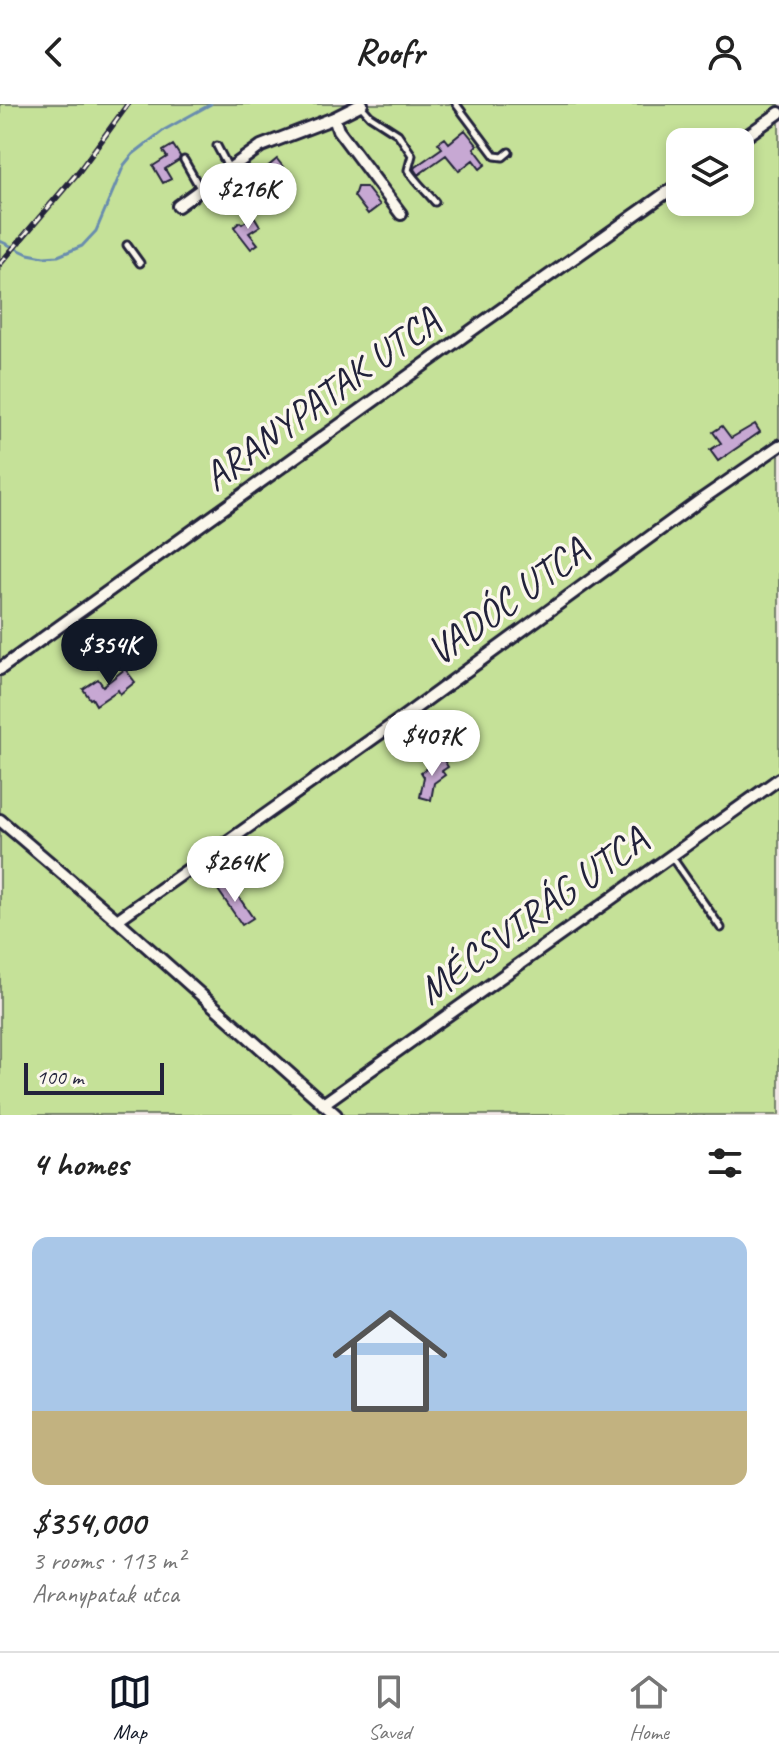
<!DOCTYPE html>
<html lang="en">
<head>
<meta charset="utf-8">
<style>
	:root { --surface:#fff; --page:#f6f6f6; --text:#222; --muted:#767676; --line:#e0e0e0; --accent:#111827 }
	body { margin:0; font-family:Caveat,sans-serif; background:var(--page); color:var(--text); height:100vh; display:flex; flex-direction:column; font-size:30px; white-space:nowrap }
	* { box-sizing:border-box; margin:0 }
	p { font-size:26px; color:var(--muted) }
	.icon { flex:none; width:44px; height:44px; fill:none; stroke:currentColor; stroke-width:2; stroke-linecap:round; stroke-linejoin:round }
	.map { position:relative; height:1011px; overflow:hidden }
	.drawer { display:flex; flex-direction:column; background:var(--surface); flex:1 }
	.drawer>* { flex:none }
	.controls { position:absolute; left:666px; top:24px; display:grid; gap:16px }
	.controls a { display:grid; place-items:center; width:88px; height:88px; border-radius:16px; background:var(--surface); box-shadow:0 4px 12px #0003; font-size:40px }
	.scale { position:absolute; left:24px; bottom:20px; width:140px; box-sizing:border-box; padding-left:8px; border:4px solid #22223b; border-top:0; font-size:22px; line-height:28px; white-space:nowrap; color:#22223b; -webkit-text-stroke:6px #fbf7ec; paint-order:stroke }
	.price { position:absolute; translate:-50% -68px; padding:0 18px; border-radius:28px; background:#fff; color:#222; font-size:26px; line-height:52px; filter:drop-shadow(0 2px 4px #0008) }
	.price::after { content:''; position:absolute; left:50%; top:48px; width:24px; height:18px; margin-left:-12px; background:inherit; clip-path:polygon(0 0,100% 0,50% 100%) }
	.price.on { background:var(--accent); color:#fff }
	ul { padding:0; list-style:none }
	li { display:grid; align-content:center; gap:16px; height:424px; padding:0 32px }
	li span { display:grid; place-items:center; height:248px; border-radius:16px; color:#555 }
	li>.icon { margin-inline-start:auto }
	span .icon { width:144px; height:144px; fill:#fffc; stroke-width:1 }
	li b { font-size:34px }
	h2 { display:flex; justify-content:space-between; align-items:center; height:96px; padding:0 32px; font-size:34px }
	header { display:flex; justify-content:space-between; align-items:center; height:104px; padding:0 32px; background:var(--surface); font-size:36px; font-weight:700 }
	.dock { display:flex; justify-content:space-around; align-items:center; height:112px; border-top:2px solid var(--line); background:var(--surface); font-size:22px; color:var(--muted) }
	.dock a { display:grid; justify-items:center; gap:4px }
	.dock .on { color:var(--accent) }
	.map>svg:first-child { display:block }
	.green { fill:#c5e198; stroke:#74826a; stroke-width:2; fill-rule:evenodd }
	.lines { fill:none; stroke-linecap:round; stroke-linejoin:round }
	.stream { stroke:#698dae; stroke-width:3 }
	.building { fill:#c7a8d3; stroke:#22223b; stroke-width:2 }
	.service-casing { stroke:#22223b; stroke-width:11 }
	.minor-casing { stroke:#22223b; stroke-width:16 }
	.service { stroke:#fbf7ec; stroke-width:5 }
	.minor { stroke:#fbf7ec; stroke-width:10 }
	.rail-casing { stroke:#22223b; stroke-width:6 }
	.rail { stroke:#fbf7ec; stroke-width:3; stroke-dasharray:9; stroke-linecap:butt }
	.labels { text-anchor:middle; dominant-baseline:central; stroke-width:7; stroke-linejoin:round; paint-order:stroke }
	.street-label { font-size:40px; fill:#22223b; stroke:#fbf7ec }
</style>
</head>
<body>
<header><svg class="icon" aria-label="back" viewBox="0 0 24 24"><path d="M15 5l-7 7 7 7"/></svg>Roofr<svg class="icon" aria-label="person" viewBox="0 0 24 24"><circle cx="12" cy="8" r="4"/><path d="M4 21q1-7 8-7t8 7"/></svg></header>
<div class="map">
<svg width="779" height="1011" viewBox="0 0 779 1011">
	<rect width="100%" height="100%" fill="#f1e7e7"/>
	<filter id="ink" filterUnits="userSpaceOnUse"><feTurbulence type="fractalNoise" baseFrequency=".0125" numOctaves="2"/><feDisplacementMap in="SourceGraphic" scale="16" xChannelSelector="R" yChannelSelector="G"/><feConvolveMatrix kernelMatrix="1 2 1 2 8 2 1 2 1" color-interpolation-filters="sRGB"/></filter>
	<g filter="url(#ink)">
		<path class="green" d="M 0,0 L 779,0 L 779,1011 L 0,1011 ZM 680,38 L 740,38 L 740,98 L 680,98 Z"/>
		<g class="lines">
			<path class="stream" d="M 0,137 L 28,150 L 44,153 L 58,152 L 82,142 L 96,127 L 124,61 L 133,50 L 164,26 L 211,0"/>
		</g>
		<path class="building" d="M 465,26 L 477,41 L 474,44 L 486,60 L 480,65 L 473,56 L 459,67 L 446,51 L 418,71 L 414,65 L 415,63 L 442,44 L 438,39 L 445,34 L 449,39 Z
			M 173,41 L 180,52 L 179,56 L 165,65 L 171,75 L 163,79 L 153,62 L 167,53 L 163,47 Z
			M 277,55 L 291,73 L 260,100 L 250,85 L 270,71 L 265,65 Z
			M 357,83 L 366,83 L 380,101 L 368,110 L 354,92 Z
			M 254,112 L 260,122 L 249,129 L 258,140 L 251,145 L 234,123 L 240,118 L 242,120 Z
			M 755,320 L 760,328 L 718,357 L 710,346 L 721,339 L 713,328 L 722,322 L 731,334 Z
			M 125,565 L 135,578 L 120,590 L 118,586 L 96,601 L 92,594 L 90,595 L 83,585 L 98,575 L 103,582 Z
			M 442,653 L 448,663 L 442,667 L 445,671 L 434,679 L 431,696 L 420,693 L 424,673 L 421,668 Z
			M 224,777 L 233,791 L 236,789 L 253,814 L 242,821 L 216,783 Z"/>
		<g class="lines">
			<defs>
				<path id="service" d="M 456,0 L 495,52 L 503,53 L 509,48
					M 361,2 L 370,12 L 398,30 L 412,51 L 408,66 C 416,78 426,87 435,98
					M 217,42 L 228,63
					M 184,56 L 200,84
					M 127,141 L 140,159
					M 671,752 L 721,824"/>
				<path id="minor" d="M 334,14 L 338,26 L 401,110
					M 738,38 L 779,9
					M 178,102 L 261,42 L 334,14 L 362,0
					M 0,565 L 482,219 L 680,79
					M 0,716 L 117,816 L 336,1011
					M 117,816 L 399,616 L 702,395 L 779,342
					M 323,1000 L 779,675"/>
			</defs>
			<use href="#service" class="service-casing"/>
			<use href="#minor" class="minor-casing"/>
			<use href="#service" class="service"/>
			<use href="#minor" class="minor"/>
			<defs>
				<path id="rail" d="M 0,160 L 80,66 L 128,0"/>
			</defs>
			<use href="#rail" class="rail-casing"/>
			<use href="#rail" class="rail"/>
		</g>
	</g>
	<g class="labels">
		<g class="street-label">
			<text transform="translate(321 295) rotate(-36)">ARANYPATAK UTCA</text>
			<text transform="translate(507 497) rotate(-36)">VADÓC UTCA</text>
			<text transform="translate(532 811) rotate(-36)">MÉCSVIRÁG UTCA</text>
		</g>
	</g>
</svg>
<div class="controls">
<a><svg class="icon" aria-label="layers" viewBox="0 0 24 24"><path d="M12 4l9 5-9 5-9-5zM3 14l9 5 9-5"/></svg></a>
</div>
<div class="scale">100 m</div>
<b class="price" style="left:248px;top:127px">$216K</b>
<b class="price on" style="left:109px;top:583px">$354K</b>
<b class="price" style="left:432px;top:674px">$407K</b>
<b class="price" style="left:235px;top:800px">$264K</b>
</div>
<section class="drawer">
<h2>4 homes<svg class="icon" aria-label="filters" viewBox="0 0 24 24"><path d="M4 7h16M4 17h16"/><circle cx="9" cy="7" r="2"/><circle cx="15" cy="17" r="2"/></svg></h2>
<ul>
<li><span style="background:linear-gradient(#a9c7e8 70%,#c2b280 0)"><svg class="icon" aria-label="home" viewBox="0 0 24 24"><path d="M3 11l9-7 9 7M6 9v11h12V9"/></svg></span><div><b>$354,000</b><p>3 rooms · 113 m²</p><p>Aranypatak utca</p></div></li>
</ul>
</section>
<nav class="dock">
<a class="on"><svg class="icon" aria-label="map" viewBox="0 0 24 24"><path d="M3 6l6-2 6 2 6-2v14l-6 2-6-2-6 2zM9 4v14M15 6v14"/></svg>Map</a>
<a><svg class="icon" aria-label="saved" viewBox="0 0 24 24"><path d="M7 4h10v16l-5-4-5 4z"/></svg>Saved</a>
<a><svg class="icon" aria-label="home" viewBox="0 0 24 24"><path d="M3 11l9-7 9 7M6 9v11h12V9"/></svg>Home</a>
</nav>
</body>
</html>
